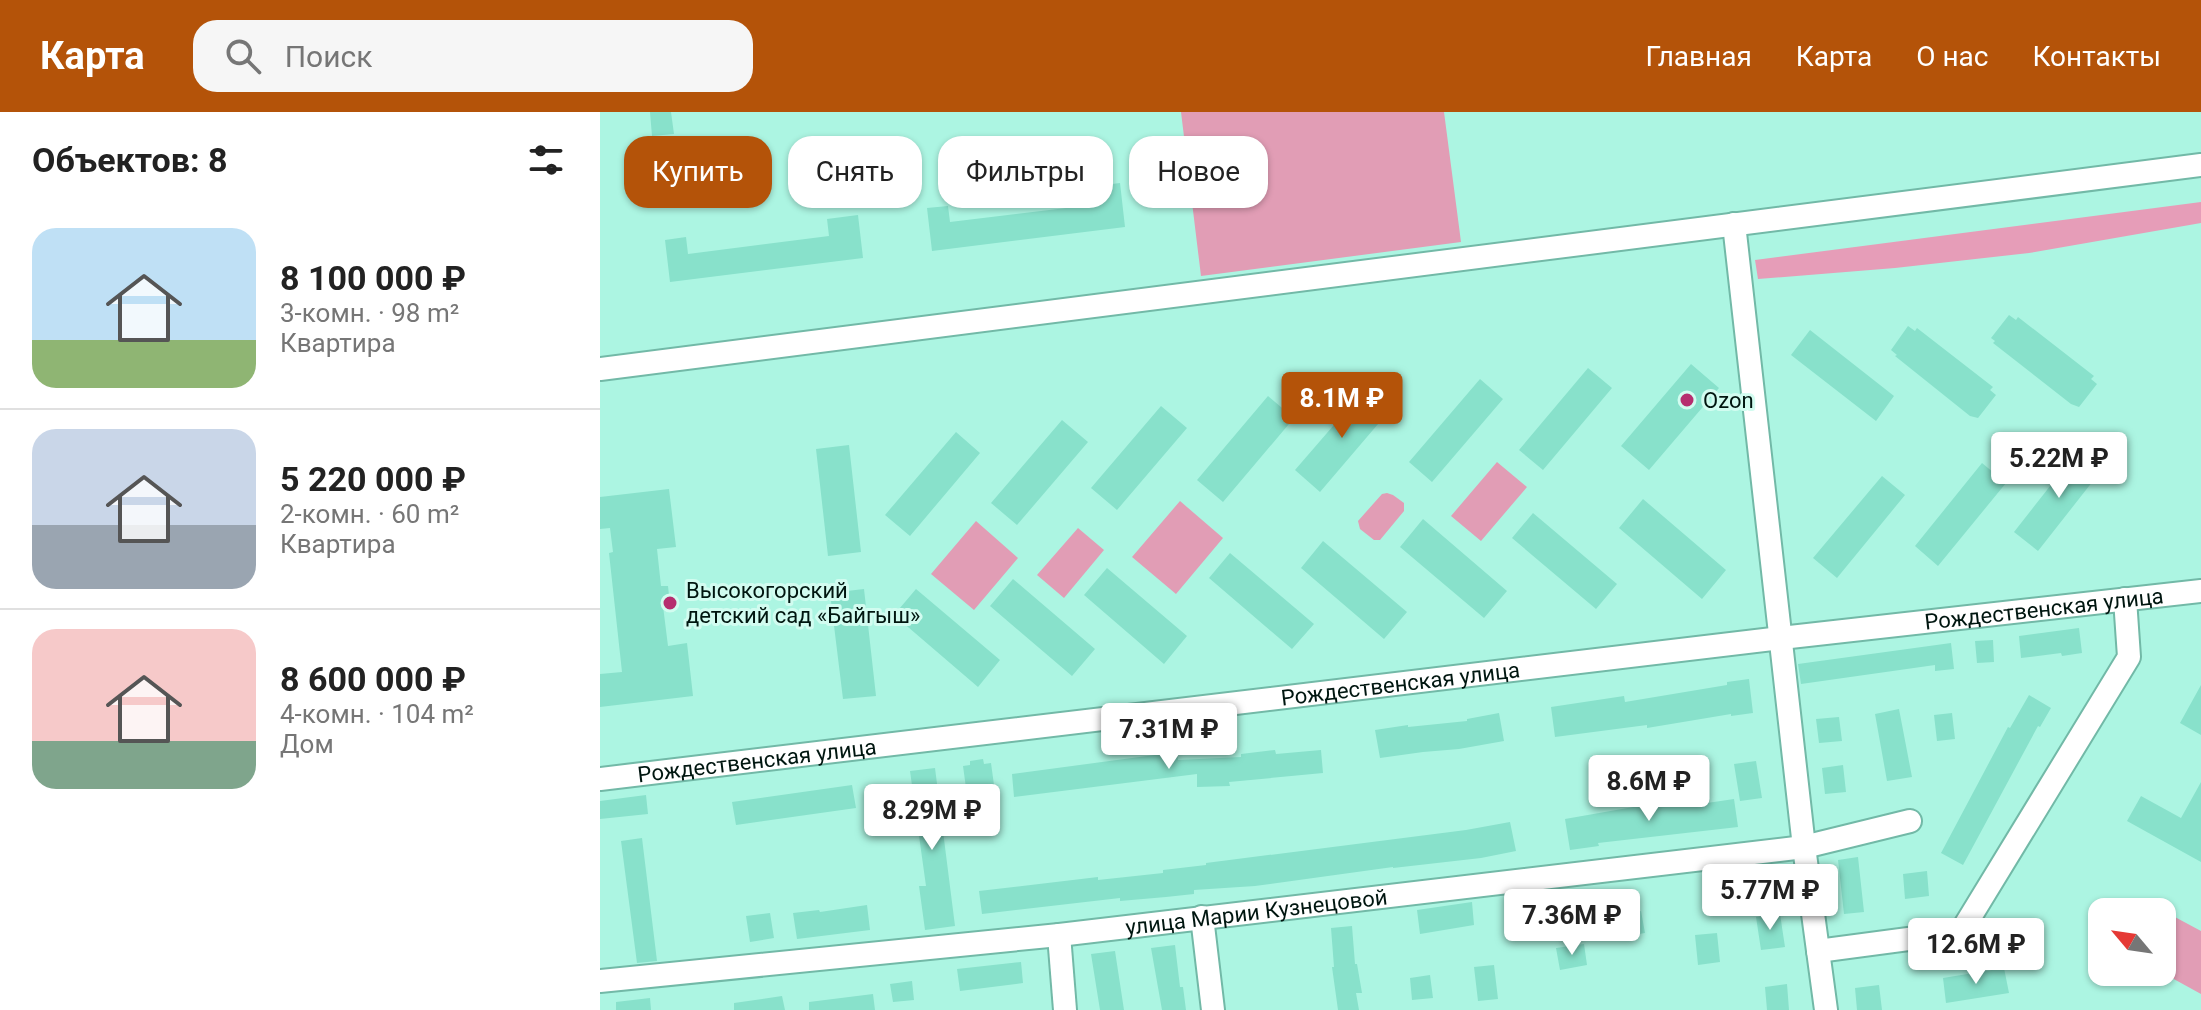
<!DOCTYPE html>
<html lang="ru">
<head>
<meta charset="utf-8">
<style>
	:root { --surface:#fff; --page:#f6f6f6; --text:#222; --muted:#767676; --line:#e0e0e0; --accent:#b45309 }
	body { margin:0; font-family:Roboto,sans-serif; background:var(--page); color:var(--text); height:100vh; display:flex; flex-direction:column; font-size:30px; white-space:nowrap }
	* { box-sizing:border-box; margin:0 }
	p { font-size:26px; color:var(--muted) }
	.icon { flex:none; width:44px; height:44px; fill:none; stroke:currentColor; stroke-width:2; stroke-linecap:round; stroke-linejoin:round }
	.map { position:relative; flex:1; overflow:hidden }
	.drawer { display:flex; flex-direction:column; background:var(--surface); width:600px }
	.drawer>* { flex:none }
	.top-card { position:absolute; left:24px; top:24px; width:760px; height:72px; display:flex; gap:16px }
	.needle { width:52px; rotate:299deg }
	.buttons { position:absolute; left:1488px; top:786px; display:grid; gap:16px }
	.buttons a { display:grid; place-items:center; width:88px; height:88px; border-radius:16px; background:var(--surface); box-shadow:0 2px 6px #0004; font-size:40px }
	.price { position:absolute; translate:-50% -68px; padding:0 18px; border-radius:8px; background:#fff; color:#222; font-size:26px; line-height:52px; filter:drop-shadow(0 2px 4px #0008) }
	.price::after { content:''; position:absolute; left:50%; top:48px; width:24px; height:18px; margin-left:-12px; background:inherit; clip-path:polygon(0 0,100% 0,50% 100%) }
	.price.on { background:var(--accent); color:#fff }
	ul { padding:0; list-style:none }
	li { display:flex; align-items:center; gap:24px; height:200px; padding:0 32px }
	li+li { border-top:2px solid var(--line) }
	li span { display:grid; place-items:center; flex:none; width:224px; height:160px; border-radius:24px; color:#555 }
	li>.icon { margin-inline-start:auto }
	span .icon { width:96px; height:96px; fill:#fffc; stroke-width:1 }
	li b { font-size:34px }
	h2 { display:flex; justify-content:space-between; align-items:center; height:96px; padding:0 32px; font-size:34px }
	.pill { padding:0 28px; border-radius:24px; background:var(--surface); box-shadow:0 2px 6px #0004; font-size:28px; line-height:72px }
	.pill.on { background:var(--accent); color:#fff }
	header { display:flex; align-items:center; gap:48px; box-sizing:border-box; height:112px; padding:0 40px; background:var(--accent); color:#fff }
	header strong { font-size:38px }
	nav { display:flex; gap:44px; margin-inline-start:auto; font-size:28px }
	.search { width:560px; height:72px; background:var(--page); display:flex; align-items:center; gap:20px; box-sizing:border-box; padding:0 28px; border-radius:24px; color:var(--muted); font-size:30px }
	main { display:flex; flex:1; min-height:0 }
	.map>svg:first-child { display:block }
	.green { fill:#e19db5 }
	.forest { fill:#e69db8 }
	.building { fill:#88e1cb }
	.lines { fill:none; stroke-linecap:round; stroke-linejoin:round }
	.minor-casing { stroke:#72b9a7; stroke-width:26 }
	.minor { stroke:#fff; stroke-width:22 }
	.poi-dot { fill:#b62e6f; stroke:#d2fcf0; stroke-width:3 }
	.labels { text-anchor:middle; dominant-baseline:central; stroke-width:6; stroke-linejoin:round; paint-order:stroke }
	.poi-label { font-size:22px; fill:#001610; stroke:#d2fcf0; text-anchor:start }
	.street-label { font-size:22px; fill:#001610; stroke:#d2fcf0 }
</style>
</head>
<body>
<header>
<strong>Карта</strong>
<div class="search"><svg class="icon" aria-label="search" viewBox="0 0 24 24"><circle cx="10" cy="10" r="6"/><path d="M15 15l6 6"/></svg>Поиск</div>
<nav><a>Главная</a><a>Карта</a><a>О нас</a><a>Контакты</a></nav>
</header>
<main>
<section class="drawer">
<h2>Объектов: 8<svg class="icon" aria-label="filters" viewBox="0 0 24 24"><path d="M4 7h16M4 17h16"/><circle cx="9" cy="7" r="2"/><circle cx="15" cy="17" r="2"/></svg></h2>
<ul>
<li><span style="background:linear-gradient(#bfe0f5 70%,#8fb573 0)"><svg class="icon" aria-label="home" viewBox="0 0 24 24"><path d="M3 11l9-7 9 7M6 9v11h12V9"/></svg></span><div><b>8 100 000 ₽</b><p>3-комн. · 98 m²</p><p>Квартира</p></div></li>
<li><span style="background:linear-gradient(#c9d6e8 60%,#9aa5b1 0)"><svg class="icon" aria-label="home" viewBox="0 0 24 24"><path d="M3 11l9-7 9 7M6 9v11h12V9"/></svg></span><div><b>5 220 000 ₽</b><p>2-комн. · 60 m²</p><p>Квартира</p></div></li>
<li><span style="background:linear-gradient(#f6c9c9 70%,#7fa58c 0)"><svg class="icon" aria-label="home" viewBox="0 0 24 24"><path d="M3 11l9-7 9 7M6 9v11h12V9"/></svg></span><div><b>8 600 000 ₽</b><p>4-комн. · 104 m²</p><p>Дом</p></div></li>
</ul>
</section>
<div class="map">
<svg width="1601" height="898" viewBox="0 0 1601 898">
	<rect width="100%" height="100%" fill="#acf5e2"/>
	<path class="green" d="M 581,0 L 844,0 L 861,130 L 601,164 Z
		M 897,350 L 927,375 L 881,429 L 851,404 Z
		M 787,381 L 793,383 L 804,391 L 804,399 L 780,428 L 774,428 L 760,417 L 758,409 L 782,382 Z
		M 580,389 L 623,426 L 576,482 L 532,445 Z
		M 376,409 L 418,446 L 374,498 L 331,462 Z
		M 478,416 L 504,438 L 464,486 L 437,463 Z
		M 1573,804 L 1601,819 L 1601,882 L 1561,860 L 1562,825 Z"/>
	<path class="forest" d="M 1601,90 L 1601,111 L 1429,141 L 1295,156 L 1158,167 L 1155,148 Z"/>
	<path class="building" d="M 50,0 L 71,0 L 74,22 L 52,24 Z
		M 520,71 L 525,115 L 332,139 L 327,96 L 348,94 L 350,110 L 491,93 L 489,75 Z
		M 258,103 L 263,146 L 70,170 L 65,128 L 86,125 L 88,142 L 229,124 L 227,107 Z
		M 1409,203 L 1416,208 L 1418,205 L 1494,264 L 1491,267 L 1497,272 L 1479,295 L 1471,292 L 1393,231 L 1395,229 L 1391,226 Z
		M 1308,214 L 1315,219 L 1317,216 L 1393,275 L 1390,278 L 1396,283 L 1378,306 L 1370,304 L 1295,244 L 1297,243 L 1291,238 Z
		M 1210,218 L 1294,284 L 1276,309 L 1191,243 Z
		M 1091,252 L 1119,276 L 1049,358 L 1021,334 Z
		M 988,256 L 1012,276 L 943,358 L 919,338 Z
		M 880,267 L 903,287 L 832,370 L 809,350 Z
		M 765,277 L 790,298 L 720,380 L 695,358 Z
		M 668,284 L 694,306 L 623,390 L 597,368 Z
		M 561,294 L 587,316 L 517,398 L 491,376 Z
		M 462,308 L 488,330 L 417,413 L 391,391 Z
		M 356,320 L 380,341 L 310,424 L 285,403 Z
		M 249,333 L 261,440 L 228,444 L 216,337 Z
		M 1480,336 L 1504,355 L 1438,439 L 1414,420 Z
		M 1382,351 L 1406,371 L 1338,454 L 1315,434 Z
		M 1282,364 L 1305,383 L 1237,466 L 1213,446 Z
		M 69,377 L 76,435 L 57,437 L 61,474 L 68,474 L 70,493 L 63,494 L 68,534 L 87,531 L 93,584 L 0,595 L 0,562 L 22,560 L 9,441 L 13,440 L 10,416 L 0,417 L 0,385 Z
		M 1043,387 L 1126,458 L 1102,487 L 1019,416 Z
		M 933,401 L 1017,472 L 996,497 L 912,426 Z
		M 823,407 L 907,479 L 884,506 L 800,435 Z
		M 723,429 L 807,500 L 784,527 L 701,456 Z
		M 630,441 L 714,512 L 692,537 L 609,466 Z
		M 507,456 L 587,524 L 564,552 L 484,483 Z
		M 413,467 L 495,537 L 472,564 L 390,494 Z
		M 264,477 L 276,584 L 243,587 L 230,481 Z
		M 316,477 L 400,548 L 378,575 L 294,503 Z
		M 1479,516 L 1482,541 L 1462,544 L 1461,541 L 1421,546 L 1419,524 Z
		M 1393,528 L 1394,550 L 1377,551 L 1375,529 Z
		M 1351,531 L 1354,557 L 1335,559 L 1335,553 L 1201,572 L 1198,552 Z
		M 1149,567 L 1153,601 L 1131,604 L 1131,602 L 1047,616 L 1047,613 L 955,625 L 951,595 L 1024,584 L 1025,590 L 1127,573 L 1127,570 Z
		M 1601,573 L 1601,623 L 1580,611 Z
		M 1429,583 L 1451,596 L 1440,615 L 1438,614 L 1363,753 L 1341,741 L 1408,615 L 1410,616 Z
		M 1299,597 L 1312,665 L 1287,669 L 1275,602 Z
		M 899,601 L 904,629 L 859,637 L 823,640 L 780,646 L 775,618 L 808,613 L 808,615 L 867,609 L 867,607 Z
		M 1352,601 L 1355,627 L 1337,629 L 1334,603 Z
		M 1239,605 L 1242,629 L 1219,631 L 1216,607 Z
		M 675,638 L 676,642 L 721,638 L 723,661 L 629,670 L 630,674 L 597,675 L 597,662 L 414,685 L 412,662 L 577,640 L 578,648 L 641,645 L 641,642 Z
		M 383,647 L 384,652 L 391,651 L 394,673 L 366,676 L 363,654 L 370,653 L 370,649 Z
		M 1156,649 L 1162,686 L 1140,689 L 1134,652 Z
		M 1243,653 L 1246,680 L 1225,682 L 1222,656 Z
		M 335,656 L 355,814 L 325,818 L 319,774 L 326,774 L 310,659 Z
		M 1601,670 L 1601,750 L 1527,709 L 1541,684 L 1581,706 Z
		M 252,673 L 256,696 L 136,713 L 132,690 Z
		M 46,683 L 48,702 L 0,707 L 0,689 Z
		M 1134,687 L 1138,715 L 998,731 L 999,734 L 970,738 L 965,707 L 1039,694 L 1039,696 L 1086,691 L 1087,694 Z
		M 910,710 L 916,739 L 881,746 L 793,756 L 793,755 L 655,774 L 594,778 L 594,782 L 566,785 L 520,789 L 520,786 L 382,802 L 379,779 L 498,765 L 498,768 L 563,761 L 563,758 L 606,753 L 606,751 L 866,718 Z
		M 42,726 L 57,849 L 37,851 L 21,729 Z
		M 1258,745 L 1264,800 L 1244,802 L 1238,748 Z
		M 1144,758 L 1147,778 L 1115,783 L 1112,763 Z
		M 1327,759 L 1329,784 L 1305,787 L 1303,762 Z
		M 983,781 L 985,804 L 965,806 L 962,784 Z
		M 872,790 L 874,813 L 820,822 L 817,798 Z
		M 267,793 L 270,818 L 197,827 L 193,801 L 219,798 L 220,800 Z
		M 1041,799 L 1045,821 L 1001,828 L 998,806 Z
		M 170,801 L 174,826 L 150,830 L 146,804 Z
		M 1180,802 L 1185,835 L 1161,838 L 1156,805 Z
		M 752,814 L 755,852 L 757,852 L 762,881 L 756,881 L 759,898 L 738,898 L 732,855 L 734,855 L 731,816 Z
		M 1117,821 L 1120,850 L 1098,853 L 1095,823 Z
		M 984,832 L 987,853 L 960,858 L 956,836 Z
		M 575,833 L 580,875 L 583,875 L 586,898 L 562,898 L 551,836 Z
		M 515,839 L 524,898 L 500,898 L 491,842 Z
		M 421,850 L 423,871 L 360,879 L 357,857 Z
		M 894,853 L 898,887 L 878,889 L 874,855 Z
		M 1404,856 L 1409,881 L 1346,891 L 1343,866 Z
		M 830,863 L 833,886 L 812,888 L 810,866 Z
		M 312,869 L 314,888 L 293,890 L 290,872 Z
		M 1187,872 L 1189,898 L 1167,898 L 1165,875 Z
		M 1279,873 L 1282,898 L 1257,898 L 1255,876 Z
		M 273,882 L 275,898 L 209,898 L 209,890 Z
		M 182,884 L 185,898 L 134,898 L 134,891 Z
		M 50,886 L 51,898 L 16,898 L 16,890 Z"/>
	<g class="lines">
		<defs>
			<g id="minor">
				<path d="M 1134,112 L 1204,735 L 1226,898"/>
				<path d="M 0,257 L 1601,53"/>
				<path id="s1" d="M 0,667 L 1181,526 L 1601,479"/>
				<path d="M 602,805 L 613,898"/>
				<path d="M 459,823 L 465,898"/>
				<path d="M 1218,839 L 1361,820 L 1529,545 L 1525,487"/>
				<path id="s2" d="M 0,869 L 459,823 L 1204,735 L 1310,709"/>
			</g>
		</defs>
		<use href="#minor" class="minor-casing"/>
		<use href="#minor" class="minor"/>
	</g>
	<g class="poi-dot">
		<circle cx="1087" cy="288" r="8"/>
		<circle cx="70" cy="491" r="8"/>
	</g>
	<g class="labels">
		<g class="poi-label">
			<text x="1103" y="288">Ozon</text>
			<text x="86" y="478">Высокогорский<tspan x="86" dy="25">детский сад «Байгыш»</tspan></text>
		</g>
		<g class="street-label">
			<text stroke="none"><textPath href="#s1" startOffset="1454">Рождественская улица</textPath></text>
			<text stroke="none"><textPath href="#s1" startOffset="806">Рождественская улица</textPath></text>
			<text stroke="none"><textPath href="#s1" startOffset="158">Рождественская улица</textPath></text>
			<text stroke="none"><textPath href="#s2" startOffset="660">улица Марии Кузнецовой</textPath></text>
		</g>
	</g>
</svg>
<div class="buttons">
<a><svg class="needle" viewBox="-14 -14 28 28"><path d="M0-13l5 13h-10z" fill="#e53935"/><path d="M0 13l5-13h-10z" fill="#767676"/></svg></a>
</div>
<b class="price on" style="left:742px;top:328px">8.1M ₽</b>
<b class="price" style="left:1459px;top:388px">5.22M ₽</b>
<b class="price" style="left:569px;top:659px">7.31M ₽</b>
<b class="price" style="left:1049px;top:711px">8.6M ₽</b>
<b class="price" style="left:332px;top:740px">8.29M ₽</b>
<b class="price" style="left:1170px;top:820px">5.77M ₽</b>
<b class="price" style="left:972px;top:845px">7.36M ₽</b>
<b class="price" style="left:1376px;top:874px">12.6M ₽</b>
<div class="top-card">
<a class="pill on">Купить</a>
<a class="pill">Снять</a>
<a class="pill">Фильтры</a>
<a class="pill">Новое</a>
</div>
</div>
</main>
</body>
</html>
